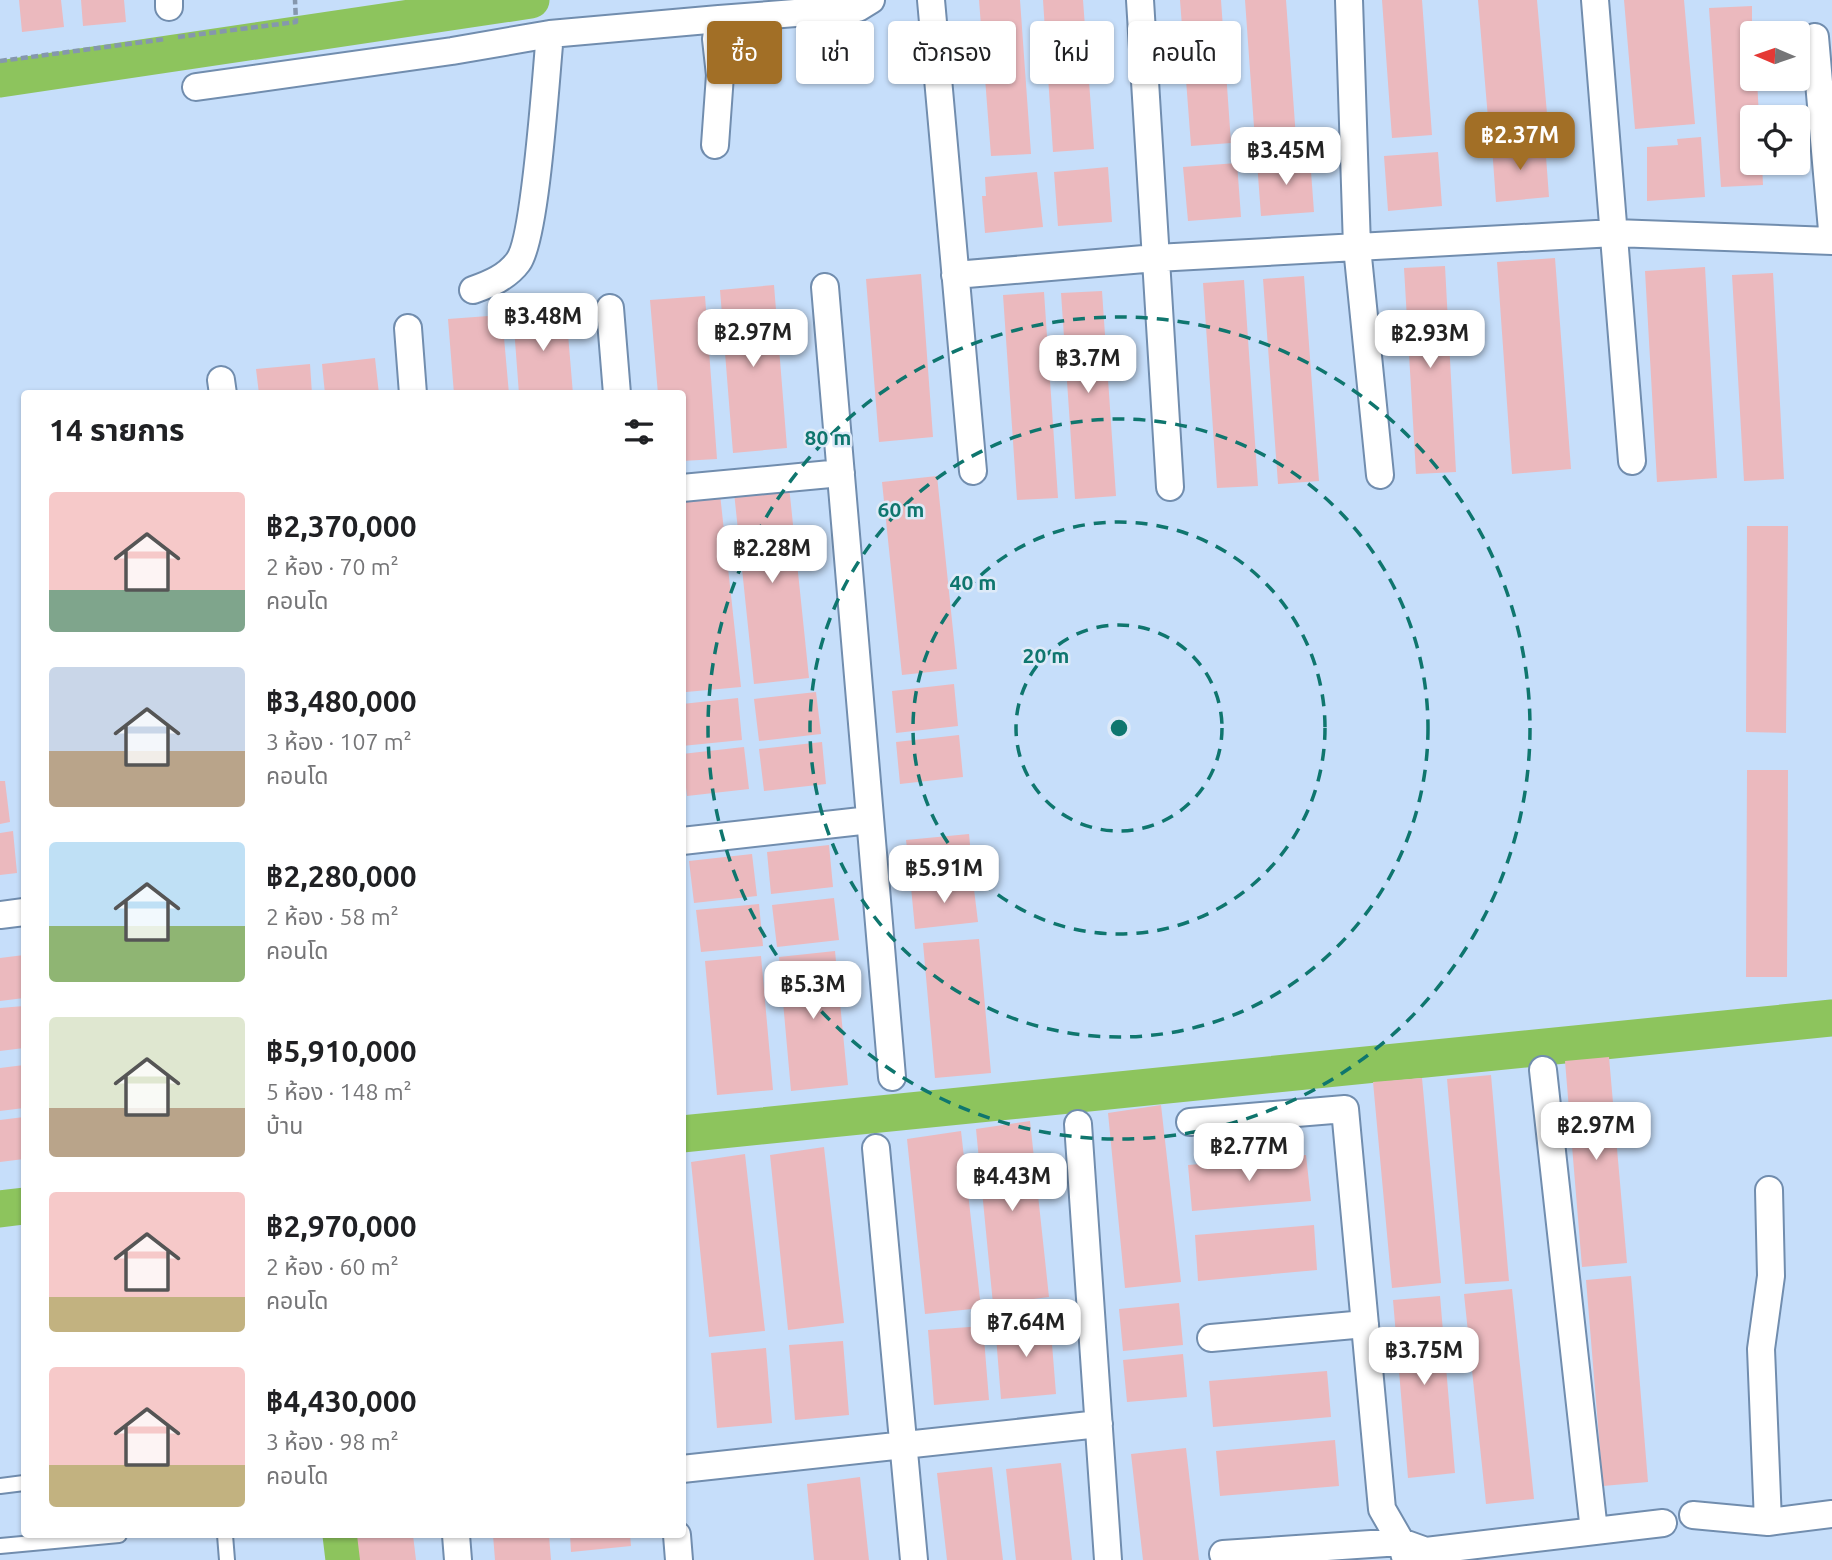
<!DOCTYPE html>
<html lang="th">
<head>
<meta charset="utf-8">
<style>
	:root { --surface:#fff; --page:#f6f6f6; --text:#202124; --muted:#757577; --accent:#a26f26 }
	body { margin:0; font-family:Ubuntu,"Noto Sans Thai",sans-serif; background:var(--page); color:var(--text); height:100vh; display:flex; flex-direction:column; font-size:26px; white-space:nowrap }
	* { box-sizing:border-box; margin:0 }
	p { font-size:23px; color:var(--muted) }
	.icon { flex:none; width:38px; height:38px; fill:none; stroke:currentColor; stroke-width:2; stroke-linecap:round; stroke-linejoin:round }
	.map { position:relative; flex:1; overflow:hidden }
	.sheet { position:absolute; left:21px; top:390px; width:665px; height:1148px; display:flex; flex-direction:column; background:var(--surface); border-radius:7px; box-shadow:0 2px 5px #0004 }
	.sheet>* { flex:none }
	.banner { position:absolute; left:707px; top:21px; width:665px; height:63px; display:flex; gap:14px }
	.needle { width:46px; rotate:272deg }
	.buttons { position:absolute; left:1740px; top:21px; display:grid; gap:14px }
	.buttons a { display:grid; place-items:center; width:70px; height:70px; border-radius:7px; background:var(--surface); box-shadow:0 2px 5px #0004; font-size:35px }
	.price { position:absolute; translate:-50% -60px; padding:0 16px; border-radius:14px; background:#fff; color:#222; font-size:23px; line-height:46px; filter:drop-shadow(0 2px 4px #0008) }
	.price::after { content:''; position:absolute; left:50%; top:42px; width:21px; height:16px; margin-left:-10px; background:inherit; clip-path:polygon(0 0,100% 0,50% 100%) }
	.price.active { background:var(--accent); color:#fff }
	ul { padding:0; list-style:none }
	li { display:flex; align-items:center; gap:21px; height:175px; padding:0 28px }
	li span { display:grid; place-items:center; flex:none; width:196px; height:140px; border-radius:7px; color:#555 }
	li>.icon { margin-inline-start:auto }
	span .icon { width:84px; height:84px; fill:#fffc; stroke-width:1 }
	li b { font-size:30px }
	h2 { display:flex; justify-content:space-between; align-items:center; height:84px; padding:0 28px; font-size:30px }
	.chip { padding:0 24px; border-radius:7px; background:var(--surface); box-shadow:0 2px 5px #0004; font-size:24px; line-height:63px }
	.chip.active { background:var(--accent); color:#fff }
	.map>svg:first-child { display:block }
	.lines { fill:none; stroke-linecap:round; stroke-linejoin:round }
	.canal { stroke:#8dc45d; stroke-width:37 }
	.building { fill:#ebb9be }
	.service-casing { stroke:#718dae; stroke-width:18 }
	.minor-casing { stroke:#718dae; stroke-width:30 }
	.path { stroke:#8597ad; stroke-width:4.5; stroke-dasharray:7 3.5; stroke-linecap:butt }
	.service { stroke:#fff; stroke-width:14 }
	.minor { stroke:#fff; stroke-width:26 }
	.ring { fill:none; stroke:#0f766e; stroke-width:3.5; stroke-dasharray:12 9 }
	.centre { fill:#0f766e; stroke:#deeaf8; stroke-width:3.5 }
	.ring-label { font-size:21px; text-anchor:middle; font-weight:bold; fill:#0f766e; stroke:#deeaf8; stroke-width:5; stroke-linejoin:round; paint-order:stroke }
</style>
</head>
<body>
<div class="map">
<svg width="1832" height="1560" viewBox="0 0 1832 1560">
	<rect width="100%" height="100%" fill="#c6defa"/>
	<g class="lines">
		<path class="canal" d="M 0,79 L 531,0
			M 682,1134 L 1832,1018
			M 0,1209 L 24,1206
			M 341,1535 L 344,1560"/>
	</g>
	<path class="building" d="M 19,0 L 61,0 L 64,27 L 22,32 Z
		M 81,0 L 124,0 L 126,22 L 83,26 Z
		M 979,0 L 1020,0 L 1031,154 L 991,156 Z
		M 1043,0 L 1083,0 L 1094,149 L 1053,152 Z
		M 1180,0 L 1221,0 L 1231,143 L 1191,146 Z
		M 1245,0 L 1286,0 L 1296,138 L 1255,141 Z
		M 1382,0 L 1422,0 L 1432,135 L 1392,138 Z
		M 1478,0 L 1537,0 L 1548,125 L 1489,130 Z
		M 1624,0 L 1684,0 L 1695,124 L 1635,129 Z
		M 1752,6 L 1752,79 L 1757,79 L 1759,117 L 1752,117 L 1752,163 L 1762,163 L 1763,185 L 1721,187 L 1709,8 Z
		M 1701,137 L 1705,197 L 1647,201 L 1647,147 L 1678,145 L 1677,139 Z
		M 1545,143 L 1549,197 L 1496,202 L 1492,147 Z
		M 1438,152 L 1442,206 L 1388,211 L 1384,156 Z
		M 1310,158 L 1314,212 L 1261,216 L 1257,162 Z
		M 1237,163 L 1241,217 L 1188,221 L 1183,167 Z
		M 1108,167 L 1112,222 L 1058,226 L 1054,172 Z
		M 1037,172 L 1043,227 L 985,233 L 982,196 L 986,196 L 985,177 Z
		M 1555,258 L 1571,469 L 1512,474 L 1497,262 Z
		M 1445,266 L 1456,472 L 1416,474 L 1404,268 Z
		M 1705,267 L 1717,478 L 1657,482 L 1645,271 Z
		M 1773,273 L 1784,479 L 1744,481 L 1732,275 Z
		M 921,274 L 933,437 L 879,442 L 866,279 Z
		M 1304,276 L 1319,481 L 1278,484 L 1263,279 Z
		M 1244,280 L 1258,486 L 1217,488 L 1203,283 Z
		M 774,285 L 787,448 L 733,453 L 720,290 Z
		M 1102,291 L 1116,496 L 1075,499 L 1061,293 Z
		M 1044,292 L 1058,498 L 1017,500 L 1003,295 Z
		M 705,296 L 717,459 L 682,461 L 682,394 L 658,394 L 650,300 Z
		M 566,310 L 573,394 L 519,394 L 513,314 Z
		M 502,315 L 509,394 L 454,394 L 448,319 Z
		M 375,358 L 379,394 L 325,394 L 322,364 Z
		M 310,364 L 312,394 L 259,394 L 256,369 Z
		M 937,476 L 957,669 L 902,675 L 882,482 Z
		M 789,486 L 809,678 L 754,684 L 734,492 Z
		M 720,494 L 741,687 L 686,692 L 682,662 L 682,498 Z
		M 1747,526 L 1788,526 L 1786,733 L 1746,732 Z
		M 954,684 L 958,726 L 896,733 L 892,691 Z
		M 816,692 L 821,734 L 759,741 L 754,699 Z
		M 738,698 L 742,740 L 682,746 L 682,704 Z
		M 959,735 L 963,777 L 900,784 L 896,742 Z
		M 822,742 L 826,784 L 764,791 L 759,749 Z
		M 744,747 L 749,789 L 687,796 L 682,754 Z
		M 1747,770 L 1788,770 L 1787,977 L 1746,977 Z
		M 0,781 L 5,781 L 10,822 L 0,824 Z
		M 13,831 L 17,873 L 0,875 L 0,833 Z
		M 969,834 L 973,876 L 911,882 L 906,840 Z
		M 829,845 L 833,887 L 771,894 L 767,852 Z
		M 752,854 L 757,896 L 694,903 L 689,861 Z
		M 973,881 L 978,922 L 915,929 L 911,887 Z
		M 834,898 L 839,940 L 777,947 L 772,905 Z
		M 759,904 L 763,946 L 701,952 L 696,910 Z
		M 979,939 L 991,1073 L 935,1078 L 923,943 Z
		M 835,951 L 848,1085 L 791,1091 L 779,957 Z
		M 24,955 L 24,998 L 0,1001 L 0,958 Z
		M 761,956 L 773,1090 L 717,1095 L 705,961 Z
		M 24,1006 L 24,1048 L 0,1051 L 0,1008 Z
		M 1609,1057 L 1627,1263 L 1582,1267 L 1565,1061 Z
		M 24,1065 L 24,1108 L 0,1111 L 0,1068 Z
		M 1491,1075 L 1509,1281 L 1465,1284 L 1447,1079 Z
		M 1422,1078 L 1441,1283 L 1392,1288 L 1373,1082 Z
		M 1161,1105 L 1181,1282 L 1125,1288 L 1108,1113 Z
		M 24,1117 L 24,1159 L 0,1162 L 0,1120 Z
		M 1030,1121 L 1049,1297 L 993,1304 L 976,1129 Z
		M 961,1131 L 981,1308 L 925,1314 L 907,1139 Z
		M 824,1147 L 844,1323 L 788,1330 L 770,1155 Z
		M 745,1154 L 765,1331 L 709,1337 L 691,1162 Z
		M 1306,1155 L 1311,1201 L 1192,1211 L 1188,1165 Z
		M 1314,1225 L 1317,1270 L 1198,1281 L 1195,1235 Z
		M 1631,1276 L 1648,1482 L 1603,1486 L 1586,1280 Z
		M 1512,1289 L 1534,1499 L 1486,1504 L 1464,1294 Z
		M 1440,1296 L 1455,1473 L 1408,1478 L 1393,1300 Z
		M 1179,1303 L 1183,1345 L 1123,1351 L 1119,1309 Z
		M 1050,1319 L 1056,1394 L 1001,1399 L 995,1324 Z
		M 983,1326 L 989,1400 L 934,1405 L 928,1330 Z
		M 843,1341 L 849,1415 L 795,1420 L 789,1345 Z
		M 766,1348 L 772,1423 L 717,1428 L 711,1353 Z
		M 1183,1354 L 1187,1397 L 1127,1402 L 1123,1360 Z
		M 1327,1371 L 1331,1417 L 1213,1427 L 1209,1381 Z
		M 1335,1440 L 1339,1486 L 1220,1496 L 1216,1451 Z
		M 1186,1448 L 1199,1560 L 1143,1560 L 1131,1454 Z
		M 1061,1463 L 1072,1560 L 1016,1560 L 1006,1469 Z
		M 992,1467 L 1003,1560 L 947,1560 L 937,1473 Z
		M 860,1477 L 869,1560 L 814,1560 L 807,1484 Z
		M 357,1535 L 413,1535 L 416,1560 L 360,1560 Z
		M 493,1535 L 549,1535 L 551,1560 L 495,1560 Z
		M 570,1535 L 630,1535 L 631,1546 L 571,1552 Z"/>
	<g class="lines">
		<defs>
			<path id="service" d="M 0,1486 L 24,1483
				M 225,1535 L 227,1560
				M 0,1546 L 119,1535"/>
			<path id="minor" d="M 169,0 L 169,7
				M 931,0 L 973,471
				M 1140,0 L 1170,487
				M 1349,0 L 1357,247 L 1380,475
				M 1595,0 L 1632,461
				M 1815,37 L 1832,230
				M 196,87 L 452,51 L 550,34 L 719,19
				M 715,145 L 720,75 L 716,39 L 719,19 L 858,8 L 871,0
				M 955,275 L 1156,258 L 1614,233 L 1832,241
				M 825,287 L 892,1077
				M 473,290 C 490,284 507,277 518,262 C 536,239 546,73 550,34
				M 610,308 L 617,394
				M 408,328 L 413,394
				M 221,380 L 223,394
				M 682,488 L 841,473
				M 682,841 L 870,820
				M 0,915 L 24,912
				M 1543,1070 L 1594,1531
				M 1190,1122 L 1345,1109 L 1382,1509 L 1401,1542 L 1406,1560
				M 1078,1124 L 1108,1560
				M 876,1148 L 914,1560
				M 1211,1338 L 1365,1324
				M 682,1469 L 1099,1424
				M 1693,1515 L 1768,1522 L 1832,1514
				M 1768,1522 L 1761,1349 L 1771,1276 L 1769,1190
				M 456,1535 L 458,1560
				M 677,1535 L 679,1560
				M 1223,1554 L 1401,1542 L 1426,1551 L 1663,1523"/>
		</defs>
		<use href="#service" class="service-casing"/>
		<use href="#minor" class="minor-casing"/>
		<path class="path" d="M 178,37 L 296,22 L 295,0
			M 0,61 L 166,39"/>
		<use href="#service" class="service"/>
		<use href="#minor" class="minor"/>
	</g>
	<g class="ring">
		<circle cx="1119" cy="728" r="103"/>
		<circle cx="1119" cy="728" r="206"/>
		<circle cx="1119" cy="728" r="309"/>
		<circle cx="1119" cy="728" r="411"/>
	</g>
	<circle cx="1119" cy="728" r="10" class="centre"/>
	<g class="ring-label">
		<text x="828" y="445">80 m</text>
		<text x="901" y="517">60 m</text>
		<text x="973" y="590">40 m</text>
		<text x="1046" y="663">20 m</text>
	</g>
</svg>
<div class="buttons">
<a><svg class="needle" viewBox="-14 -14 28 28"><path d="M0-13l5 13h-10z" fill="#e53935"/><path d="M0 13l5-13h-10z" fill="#757577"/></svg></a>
<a><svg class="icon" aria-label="locate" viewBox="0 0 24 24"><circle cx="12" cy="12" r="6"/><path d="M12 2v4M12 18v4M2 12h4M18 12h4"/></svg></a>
</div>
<b class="price active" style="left:1520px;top:172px">฿2.37M</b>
<b class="price" style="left:1286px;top:187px">฿3.45M</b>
<b class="price" style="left:543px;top:353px">฿3.48M</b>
<b class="price" style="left:753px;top:369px">฿2.97M</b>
<b class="price" style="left:1430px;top:370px">฿2.93M</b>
<b class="price" style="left:1088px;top:395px">฿3.7M</b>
<b class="price" style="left:772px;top:585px">฿2.28M</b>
<b class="price" style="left:944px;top:905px">฿5.91M</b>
<b class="price" style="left:813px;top:1021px">฿5.3M</b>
<b class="price" style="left:1596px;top:1162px">฿2.97M</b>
<b class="price" style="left:1249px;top:1183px">฿2.77M</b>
<b class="price" style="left:1012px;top:1213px">฿4.43M</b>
<b class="price" style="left:1026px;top:1359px">฿7.64M</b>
<b class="price" style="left:1424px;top:1387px">฿3.75M</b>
<div class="banner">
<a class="chip active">ซื้อ</a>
<a class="chip">เช่า</a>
<a class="chip">ตัวกรอง</a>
<a class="chip">ใหม่</a>
<a class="chip">คอนโด</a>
</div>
<section class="sheet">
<h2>14 รายการ<svg class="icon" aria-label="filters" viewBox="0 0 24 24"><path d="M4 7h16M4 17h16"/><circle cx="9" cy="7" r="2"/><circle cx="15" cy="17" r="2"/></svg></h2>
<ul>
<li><span style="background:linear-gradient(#f6c9c9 70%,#7fa58c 0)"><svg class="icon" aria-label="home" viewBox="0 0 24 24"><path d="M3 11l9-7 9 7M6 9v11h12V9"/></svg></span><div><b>฿2,370,000</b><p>2 ห้อง · 70 m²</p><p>คอนโด</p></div></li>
<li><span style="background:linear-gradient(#c9d6e8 60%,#b9a48a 0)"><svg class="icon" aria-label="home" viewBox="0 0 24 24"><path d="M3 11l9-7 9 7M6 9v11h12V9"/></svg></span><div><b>฿3,480,000</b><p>3 ห้อง · 107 m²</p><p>คอนโด</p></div></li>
<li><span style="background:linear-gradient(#bfe0f5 60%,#8fb573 0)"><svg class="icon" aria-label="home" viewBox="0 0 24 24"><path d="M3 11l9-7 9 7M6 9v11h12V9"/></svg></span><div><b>฿2,280,000</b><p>2 ห้อง · 58 m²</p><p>คอนโด</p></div></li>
<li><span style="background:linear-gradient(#dfe7d0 65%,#b9a48a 0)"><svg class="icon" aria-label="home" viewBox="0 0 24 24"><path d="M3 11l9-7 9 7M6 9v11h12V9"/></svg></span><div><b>฿5,910,000</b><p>5 ห้อง · 148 m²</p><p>บ้าน</p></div></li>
<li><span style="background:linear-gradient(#f6c9c9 75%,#c2b280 0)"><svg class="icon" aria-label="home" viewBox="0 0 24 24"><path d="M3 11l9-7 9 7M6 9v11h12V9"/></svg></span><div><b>฿2,970,000</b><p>2 ห้อง · 60 m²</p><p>คอนโด</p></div></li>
<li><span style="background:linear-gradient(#f6c9c9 70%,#c2b280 0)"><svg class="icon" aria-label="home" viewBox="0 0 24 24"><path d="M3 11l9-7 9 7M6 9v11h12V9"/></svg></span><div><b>฿4,430,000</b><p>3 ห้อง · 98 m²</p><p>คอนโด</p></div></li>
</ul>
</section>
</div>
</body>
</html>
